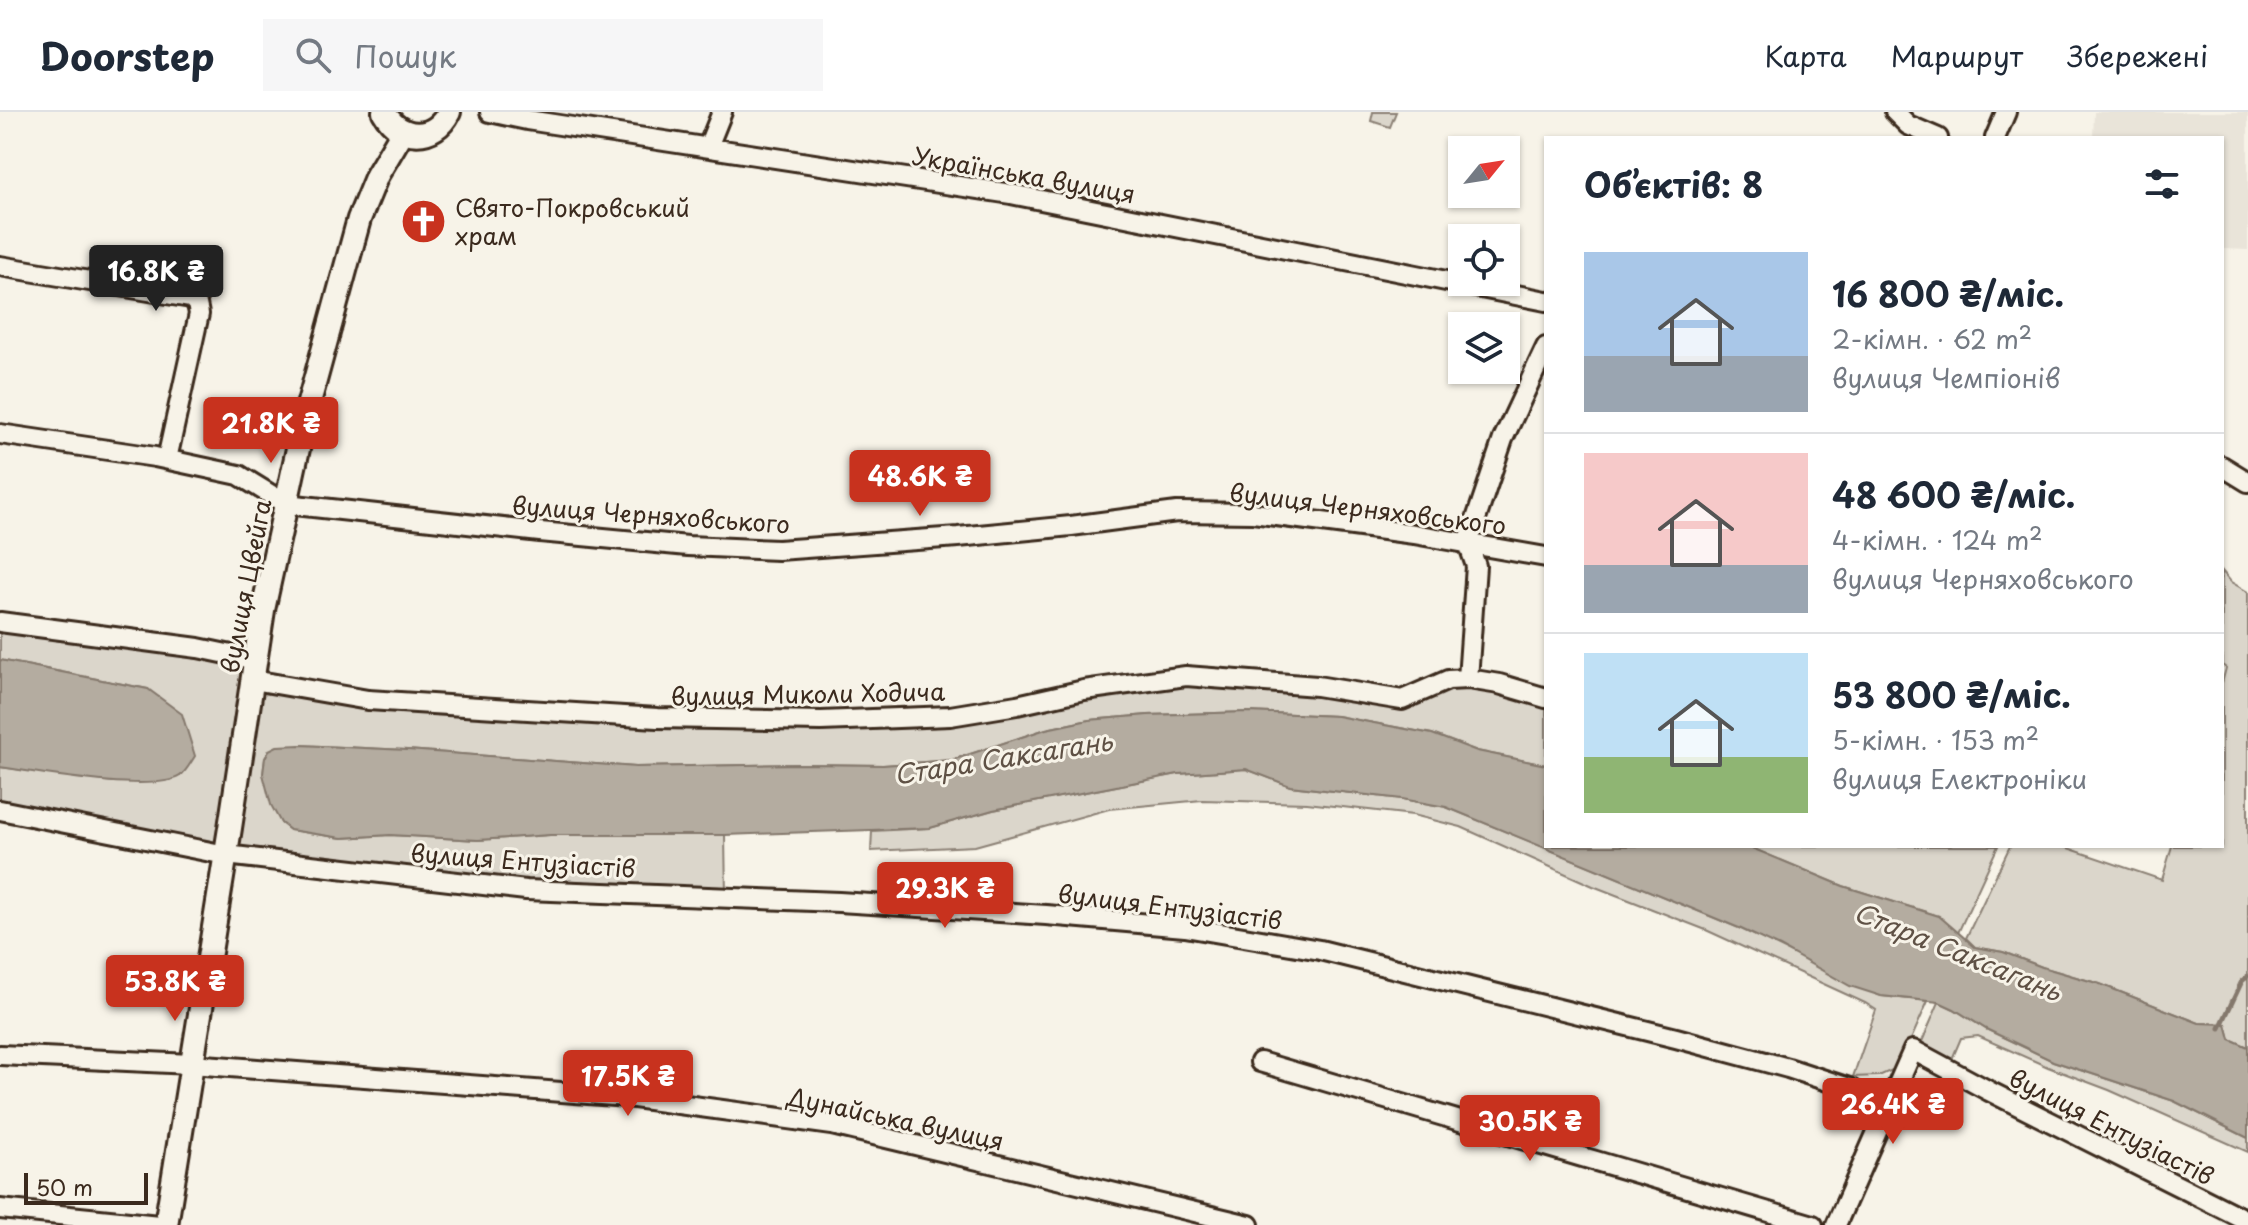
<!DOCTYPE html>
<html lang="uk">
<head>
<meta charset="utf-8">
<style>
	:root { --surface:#fff; --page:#f6f6f7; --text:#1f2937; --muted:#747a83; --line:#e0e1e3; --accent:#c8321e }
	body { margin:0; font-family:"Playpen Sans",sans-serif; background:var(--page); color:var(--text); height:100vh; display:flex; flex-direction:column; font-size:30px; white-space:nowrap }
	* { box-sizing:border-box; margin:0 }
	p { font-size:26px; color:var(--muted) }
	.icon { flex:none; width:44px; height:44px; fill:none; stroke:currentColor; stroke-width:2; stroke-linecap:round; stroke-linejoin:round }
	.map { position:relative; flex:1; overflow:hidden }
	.details { position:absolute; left:1544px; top:24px; width:680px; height:712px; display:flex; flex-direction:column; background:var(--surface); border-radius:0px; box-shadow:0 2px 6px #0004 }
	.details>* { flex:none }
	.needle { width:52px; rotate:60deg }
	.tools { position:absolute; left:1448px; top:24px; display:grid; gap:16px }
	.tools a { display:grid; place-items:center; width:72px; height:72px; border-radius:0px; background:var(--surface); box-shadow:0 2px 6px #0004; font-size:40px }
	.scale { position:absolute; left:24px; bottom:20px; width:124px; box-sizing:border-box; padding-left:8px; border:4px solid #3b2a1e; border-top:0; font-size:22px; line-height:28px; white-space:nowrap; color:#3b2a1e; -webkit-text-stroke:6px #f7f3e8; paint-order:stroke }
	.price { position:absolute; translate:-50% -68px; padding:0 18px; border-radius:8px; background:var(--accent); color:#fff; font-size:26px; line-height:52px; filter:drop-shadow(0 2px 4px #0008) }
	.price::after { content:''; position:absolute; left:50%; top:48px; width:24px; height:18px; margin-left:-12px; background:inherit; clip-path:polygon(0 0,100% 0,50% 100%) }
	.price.selected { background:#222; color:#fff }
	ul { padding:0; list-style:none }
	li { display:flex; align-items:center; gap:24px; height:200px; padding:0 40px }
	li+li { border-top:2px solid var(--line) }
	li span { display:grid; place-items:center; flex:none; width:224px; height:160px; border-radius:0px; color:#555 }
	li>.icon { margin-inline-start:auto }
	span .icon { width:96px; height:96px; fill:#fffc; stroke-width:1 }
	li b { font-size:34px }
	h2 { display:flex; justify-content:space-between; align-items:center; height:96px; padding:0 40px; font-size:34px }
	header { display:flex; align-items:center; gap:48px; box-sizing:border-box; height:112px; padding:0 40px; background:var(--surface); border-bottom:2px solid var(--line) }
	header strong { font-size:38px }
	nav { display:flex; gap:44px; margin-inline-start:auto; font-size:28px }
	.search { width:560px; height:72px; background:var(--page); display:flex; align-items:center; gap:20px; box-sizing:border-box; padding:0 28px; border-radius:0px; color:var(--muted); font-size:30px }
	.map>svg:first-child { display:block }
	.built { fill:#e9e4d9 }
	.green { fill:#dbd6cb; stroke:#8b8074; stroke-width:2 }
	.water { fill:#b4aca0; stroke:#84786c; stroke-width:2 }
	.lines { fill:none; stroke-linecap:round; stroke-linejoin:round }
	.stream { stroke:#84786c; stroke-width:5 }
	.minor-casing { stroke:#3b2a1e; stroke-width:24 }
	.major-casing { stroke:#3b2a1e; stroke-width:28 }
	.minor { stroke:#f7f3e8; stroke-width:18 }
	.major { stroke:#f7f3e8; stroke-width:22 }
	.labels { text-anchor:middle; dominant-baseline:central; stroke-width:6; stroke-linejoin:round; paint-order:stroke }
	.street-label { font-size:24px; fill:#3b2a1e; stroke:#f7f3e8 }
	.poi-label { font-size:24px; fill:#3b2a1e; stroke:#f7f3e8; text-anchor:start }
	.water-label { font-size:26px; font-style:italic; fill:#5f5145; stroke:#f7f3e8 }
</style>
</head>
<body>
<header>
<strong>Doorstep</strong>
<div class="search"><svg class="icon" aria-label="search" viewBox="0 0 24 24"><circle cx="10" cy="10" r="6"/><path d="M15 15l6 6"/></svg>Пошук</div>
<nav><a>Карта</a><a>Маршрут</a><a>Збережені</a></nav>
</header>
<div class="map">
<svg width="2248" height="1113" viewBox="0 0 2248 1113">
	<rect width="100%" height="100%" fill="#f7f3e8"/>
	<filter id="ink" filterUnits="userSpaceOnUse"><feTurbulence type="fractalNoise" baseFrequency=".0125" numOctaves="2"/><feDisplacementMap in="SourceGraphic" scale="16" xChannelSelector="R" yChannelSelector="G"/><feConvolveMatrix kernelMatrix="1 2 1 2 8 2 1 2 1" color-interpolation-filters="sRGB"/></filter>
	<g filter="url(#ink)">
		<path class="built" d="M 2094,0 L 2248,0 L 2248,138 L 2222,137 L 2222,26 L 2093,26 Z"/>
		<path class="green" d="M 1373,0 L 1396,0 L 1390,15 L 1371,9 Z
			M 2222,459 L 2231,470 L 2248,480 L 2248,935 L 2230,927 L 2226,912 L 2199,911 L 2100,872 L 2042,855 L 2003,840 L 1975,835 L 1966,826 L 2010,734 L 2062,734 L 2162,768 L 2172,734 L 2222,734 L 2222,571 L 2226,556 L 2222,553 Z
			M 0,510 L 232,543 L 254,568 L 368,588 L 657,606 L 950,604 L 1186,564 L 1402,588 L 1448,568 L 1546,586 L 1546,653 L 1477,639 L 1432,622 L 1337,604 L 1249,600 L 1147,603 L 1089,608 L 1046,617 L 952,648 L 883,653 L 801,652 L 636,655 L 407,638 L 300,633 L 265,646 L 263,662 L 281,711 L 290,718 L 342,726 L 390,723 L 478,728 L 550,723 L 725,723 L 726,785 L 526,778 L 226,743 L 0,698 L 0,655 L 112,670 L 148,577 L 0,548 Z
			M 1246,657 L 1290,674 L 1402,687 L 1446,695 L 1739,816 L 1881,884 L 1928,889 L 1899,955 L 1879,964 L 1853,965 L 1876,898 L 1865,891 L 1706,818 L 1593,774 L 1461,715 L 1413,703 L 1307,691 L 1202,688 L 1109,697 L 975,734 L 871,739 L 872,719 L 930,716 L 993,698 L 1178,662 Z
			M 1747,734 L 1998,734 L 1958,821 L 1938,804 L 1843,774 Z
			M 1939,890 L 1954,897 L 1986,917 L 2053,949 L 2174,989 L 2248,1026 L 2248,1040 L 2109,978 L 2048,955 L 1978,924 L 1961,926 L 1950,952 L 1921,932 Z"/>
		<path class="water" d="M 0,548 L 148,577 L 182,602 L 195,644 C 191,650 186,660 180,664 C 153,682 35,660 0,655 Z
			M 1249,600 L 1337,604 L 1432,622 L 1477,639 L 1546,653 L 1546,734 L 1747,734 L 1843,774 L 1939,804 L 1975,835 L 2003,840 L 2042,855 L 2100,872 L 2199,911 L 2226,912 L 2230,927 L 2248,935 L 2248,1026 L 2174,989 L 2053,949 L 1986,917 L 1954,897 L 1939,890 L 1881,884 L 1850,874 L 1780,835 L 1739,816 L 1446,695 L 1402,687 L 1290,674 L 1246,657 L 1178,662 L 993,698 L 930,716 L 725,723 L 550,723 L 478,728 L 390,723 L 342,726 L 290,718 L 281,711 L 271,693 L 263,662 L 265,646 L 269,638 L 277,634 L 300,633 L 407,638 L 636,655 L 801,652 L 883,653 L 952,648 L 1046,617 L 1089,608 L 1148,603 Z"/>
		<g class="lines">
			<path class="stream" d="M 2220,916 L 2242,869 L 2248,864"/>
			<defs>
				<path id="minor" d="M 490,0 L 527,8 L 1011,82 L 1546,189
					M 1895,0 L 1908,13 L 1938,26
					M 1995,26 L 2006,0
					M 708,35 L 722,0
					M 0,154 L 191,186 L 197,192 L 199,202 L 167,347
					M 0,322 L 155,345 L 239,363 L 286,392 L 540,420 L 688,434 L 778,438 L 958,425 L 1071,414 L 1177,400 L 1253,401 L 1414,422 L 1546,445
					M 2222,354 L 2248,370
					M 0,510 L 198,536 L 256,548
					M 1468,567 L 1476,454 L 1468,431 L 1503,327 L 1546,235
					M 253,568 L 368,588 L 657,606 L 821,609 L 950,604 L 1017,593 L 1084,578 L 1186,564 L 1317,574 L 1402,588 L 1448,568 L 1468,567 L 1499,572 L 1546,586
					M 0,698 L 226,743 L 526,778 L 839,790 L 1046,803 L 1185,815 L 1320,838 L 1676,926 L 1788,956 L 1849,976 L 1886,997
					M 0,943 L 191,952 L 627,985 L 832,1013 L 1249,1113
					M 1260,950 L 1813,1113
					M 0,1097 L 159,1113
					M 1836,1113 L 1913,938 L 1989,979 L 2248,1109"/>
				<path id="major" d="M 384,0 C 400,28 434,30 449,0
					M 166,1113 L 230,716 L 263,498 L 304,309 L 359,107 L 377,63 L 403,19"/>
			</defs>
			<use href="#minor" class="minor-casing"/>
			<use href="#major" class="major-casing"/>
			<use href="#minor" class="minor"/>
			<use href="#major" class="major"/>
		</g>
	</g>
	<defs>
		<symbol id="church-disc" viewBox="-11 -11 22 22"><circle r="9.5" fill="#c8321e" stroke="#f7f3e8"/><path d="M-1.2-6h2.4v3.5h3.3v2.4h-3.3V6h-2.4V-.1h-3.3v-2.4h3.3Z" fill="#fff"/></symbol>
	</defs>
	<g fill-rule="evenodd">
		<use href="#church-disc" x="398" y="84" width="51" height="51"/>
	</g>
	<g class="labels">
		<g class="street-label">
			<text transform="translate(1024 62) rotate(10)">Українська вулиця</text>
			<text transform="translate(1368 396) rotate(7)">вулиця Черняховського</text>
			<text transform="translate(651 402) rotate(4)">вулиця Черняховського</text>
			<text transform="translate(245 474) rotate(-79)">вулиця Цвейга</text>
			<text transform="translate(808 581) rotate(-1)">вулиця Миколи Ходича</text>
			<text transform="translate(523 748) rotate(4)">вулиця Ентузіастів</text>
			<text transform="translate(1170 794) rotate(7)">вулиця Ентузіастів</text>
			<text transform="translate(896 1006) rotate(12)">Дунайська вулиця</text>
			<text transform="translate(2112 1014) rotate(27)">вулиця Ентузіастів</text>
		</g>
		<g class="poi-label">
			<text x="455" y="95">Свято-Покровський<tspan x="455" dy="28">храм</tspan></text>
		</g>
		<g class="water-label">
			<text transform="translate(1003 645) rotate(-9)">Стара Саксагань</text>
			<text transform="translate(1958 839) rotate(22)">Стара Саксагань</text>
		</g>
	</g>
</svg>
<div class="tools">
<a><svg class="needle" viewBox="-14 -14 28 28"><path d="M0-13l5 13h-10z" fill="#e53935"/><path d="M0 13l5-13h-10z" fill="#747a83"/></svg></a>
<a><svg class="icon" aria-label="locate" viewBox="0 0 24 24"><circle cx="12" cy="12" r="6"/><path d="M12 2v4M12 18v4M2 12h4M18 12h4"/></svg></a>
<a><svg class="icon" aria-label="layers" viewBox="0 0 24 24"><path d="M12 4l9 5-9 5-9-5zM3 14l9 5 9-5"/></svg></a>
</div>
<div class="scale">50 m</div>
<b class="price selected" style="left:156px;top:201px">16.8K ₴</b>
<b class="price" style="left:271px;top:353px">21.8K ₴</b>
<b class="price" style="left:920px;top:406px">48.6K ₴</b>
<b class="price" style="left:945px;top:818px">29.3K ₴</b>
<b class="price" style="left:175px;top:911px">53.8K ₴</b>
<b class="price" style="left:628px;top:1006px">17.5K ₴</b>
<b class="price" style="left:1893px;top:1034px">26.4K ₴</b>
<b class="price" style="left:1530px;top:1051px">30.5K ₴</b>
<section class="details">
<h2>Об’єктів: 8<svg class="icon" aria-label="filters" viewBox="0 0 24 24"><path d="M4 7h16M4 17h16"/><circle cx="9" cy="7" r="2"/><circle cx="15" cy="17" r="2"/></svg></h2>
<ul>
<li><span style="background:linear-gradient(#a9c7e8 65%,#9aa5b1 0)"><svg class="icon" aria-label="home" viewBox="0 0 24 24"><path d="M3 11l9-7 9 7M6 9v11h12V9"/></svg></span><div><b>16 800 ₴/міс.</b><p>2-кімн. · 62 m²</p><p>вулиця Чемпіонів</p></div></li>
<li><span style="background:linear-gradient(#f6c9c9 70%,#9aa5b1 0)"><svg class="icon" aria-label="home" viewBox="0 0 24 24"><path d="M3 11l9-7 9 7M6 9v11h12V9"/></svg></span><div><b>48 600 ₴/міс.</b><p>4-кімн. · 124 m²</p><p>вулиця Черняховського</p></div></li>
<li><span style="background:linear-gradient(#bfe0f5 65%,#8fb573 0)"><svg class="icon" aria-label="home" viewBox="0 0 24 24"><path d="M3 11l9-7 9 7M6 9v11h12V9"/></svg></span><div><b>53 800 ₴/міс.</b><p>5-кімн. · 153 m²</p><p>вулиця Електроніки</p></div></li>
</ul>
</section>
</div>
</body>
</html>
